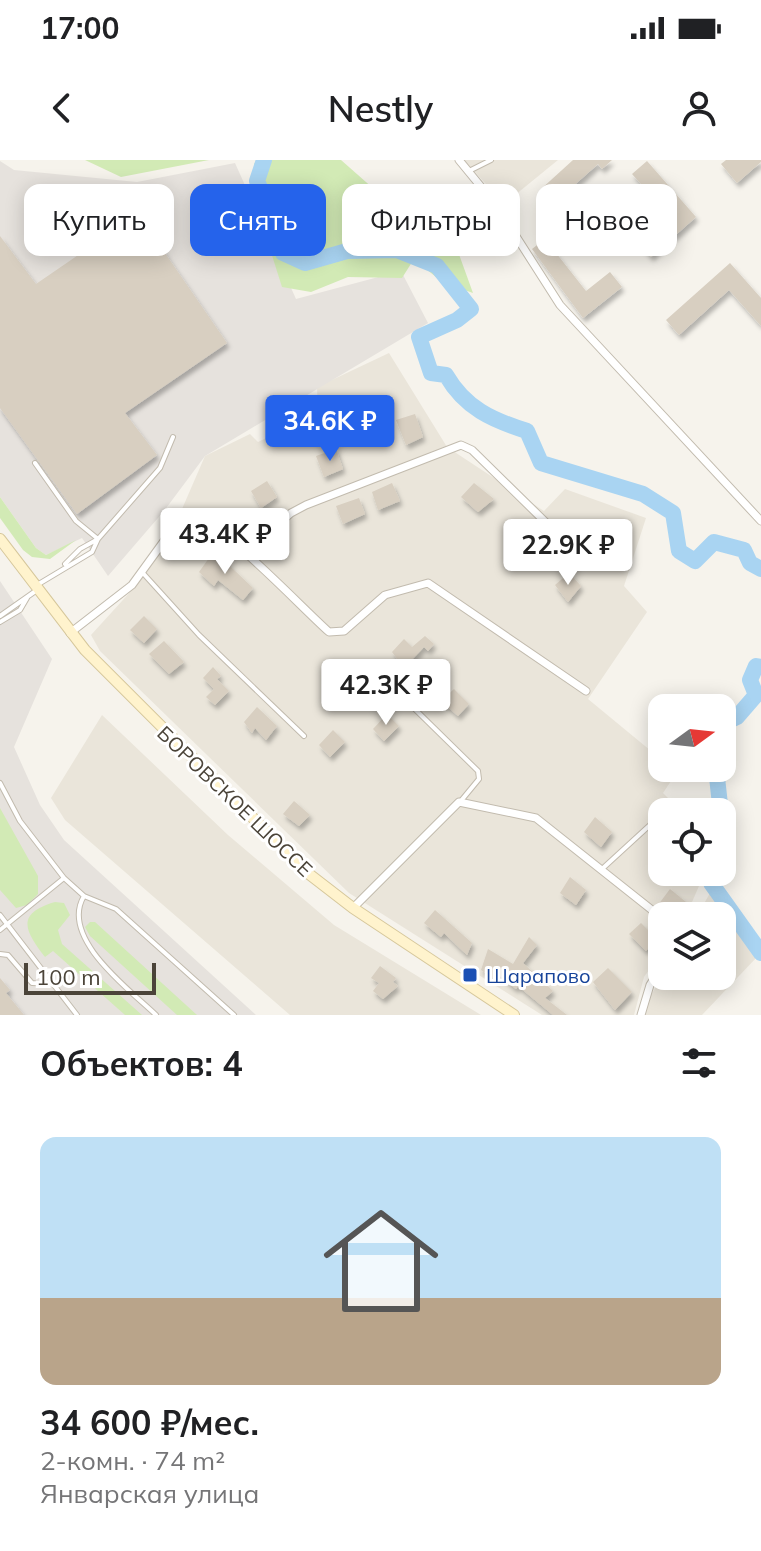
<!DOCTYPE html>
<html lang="ru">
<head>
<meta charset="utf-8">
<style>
	:root { --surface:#fff; --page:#f6f6f6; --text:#202124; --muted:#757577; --line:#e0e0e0; --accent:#2563eb }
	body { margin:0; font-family:Mulish,sans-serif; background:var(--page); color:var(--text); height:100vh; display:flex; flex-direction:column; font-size:30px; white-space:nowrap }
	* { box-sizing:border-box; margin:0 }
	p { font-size:26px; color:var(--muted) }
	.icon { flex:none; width:44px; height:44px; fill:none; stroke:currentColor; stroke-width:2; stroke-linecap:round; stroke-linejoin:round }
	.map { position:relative; height:855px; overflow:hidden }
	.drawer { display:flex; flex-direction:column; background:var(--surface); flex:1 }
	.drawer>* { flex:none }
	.banner { position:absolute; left:24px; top:24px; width:714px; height:72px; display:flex; gap:16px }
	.needle { width:52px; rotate:75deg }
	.controls { position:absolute; left:648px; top:534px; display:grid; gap:16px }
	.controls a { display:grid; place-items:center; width:88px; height:88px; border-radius:16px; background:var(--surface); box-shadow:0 4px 20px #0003; font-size:40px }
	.scale { position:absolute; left:24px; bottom:20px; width:132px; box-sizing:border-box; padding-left:8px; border:4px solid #4b4439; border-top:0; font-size:22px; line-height:28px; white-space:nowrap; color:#4b4439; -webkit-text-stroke:6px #fff; paint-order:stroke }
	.price { position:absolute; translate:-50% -68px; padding:0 18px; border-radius:8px; background:#fff; color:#222; font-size:26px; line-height:52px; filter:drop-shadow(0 2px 4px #0008) }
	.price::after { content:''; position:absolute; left:50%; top:48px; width:24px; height:18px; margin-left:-12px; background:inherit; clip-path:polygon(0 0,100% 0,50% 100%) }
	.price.selected { background:var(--accent); color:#fff }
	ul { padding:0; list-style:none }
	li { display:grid; align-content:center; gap:16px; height:424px; padding:0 40px }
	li+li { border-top:2px solid var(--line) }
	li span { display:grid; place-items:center; height:248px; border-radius:16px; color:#555 }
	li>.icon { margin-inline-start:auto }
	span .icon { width:144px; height:144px; fill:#fffc; stroke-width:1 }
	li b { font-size:34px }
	h2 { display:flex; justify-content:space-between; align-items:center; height:96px; padding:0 40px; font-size:34px }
	.pill { padding:0 28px; border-radius:16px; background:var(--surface); box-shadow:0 4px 20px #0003; font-size:28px; line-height:72px }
	.pill.selected { background:var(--accent); color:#fff }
	.status { display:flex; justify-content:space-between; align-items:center; height:56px; padding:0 40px; background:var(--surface); direction:ltr }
	.status svg { height:22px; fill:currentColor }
	header { display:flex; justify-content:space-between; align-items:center; height:104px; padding:0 40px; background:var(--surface); font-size:36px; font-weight:600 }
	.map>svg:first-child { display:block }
	.residential { fill:#eae5da }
	.industrial { fill:#e6e2dd }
	.green { fill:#d2eab5 }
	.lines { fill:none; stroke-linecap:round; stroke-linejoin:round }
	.river { stroke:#a9d4f2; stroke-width:16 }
	.building { fill:#d8cfc1; filter:url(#shadow) }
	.lane-casing { stroke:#c2bbae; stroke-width:6 }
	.street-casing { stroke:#c2bbae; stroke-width:9 }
	.secondary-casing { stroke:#d6c79b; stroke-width:12 }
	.lane { stroke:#fff; stroke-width:4 }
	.street { stroke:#fff; stroke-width:7 }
	.secondary { stroke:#fff3cd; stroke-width:10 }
	.transit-dot { fill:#1a4fb4; stroke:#fff; stroke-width:3 }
	.labels { text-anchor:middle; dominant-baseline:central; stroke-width:6; stroke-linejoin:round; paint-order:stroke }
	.street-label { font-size:20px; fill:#4b4439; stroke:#fff }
	.transit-label { font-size:20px; fill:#164399; stroke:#fff; text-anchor:start }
</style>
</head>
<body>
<div class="status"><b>17:00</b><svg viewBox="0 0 49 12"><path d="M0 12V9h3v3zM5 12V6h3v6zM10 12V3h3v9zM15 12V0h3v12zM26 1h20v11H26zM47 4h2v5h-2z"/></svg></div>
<header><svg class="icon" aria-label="back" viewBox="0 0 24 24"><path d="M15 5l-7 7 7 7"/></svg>Nestly<svg class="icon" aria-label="person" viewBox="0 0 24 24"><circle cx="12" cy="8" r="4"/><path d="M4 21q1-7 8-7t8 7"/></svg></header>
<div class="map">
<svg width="761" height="855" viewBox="0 0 761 855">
	<defs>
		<filter id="shadow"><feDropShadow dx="2.5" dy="4.5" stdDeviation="2" flood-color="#0004"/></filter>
	</defs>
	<rect width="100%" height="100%" fill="#f6f3ec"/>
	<path class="residential" d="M 464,0 L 558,0 L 504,44 Z
		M 389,193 L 447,287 L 544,351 L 565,329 L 646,358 L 624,426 L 647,452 L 588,539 L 662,600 L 662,608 L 677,612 L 663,633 L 682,652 L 662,652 L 662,712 L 705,712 L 686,756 L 662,756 L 662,792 L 644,817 L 634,855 L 542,855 L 349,733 L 100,491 L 91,475 L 132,430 L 158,383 L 182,349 L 205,296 L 250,274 L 258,282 L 318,253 L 317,227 Z
		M 102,555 L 228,675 L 334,765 L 481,855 L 290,855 L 65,660 L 51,638 Z
		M 710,733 L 757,797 L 702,855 L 643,855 L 642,851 L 662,816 L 722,816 L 722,756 L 697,756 Z"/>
	<path class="industrial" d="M 0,1 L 14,10 L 137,22 L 235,3 L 296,139 L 401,111 L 428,163 L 205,296 L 164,351 L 108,416 L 82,378 L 46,395 L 36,388 L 0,337 Z
		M 0,421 L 52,499 L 14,587 L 40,645 L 64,680 L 256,855 L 0,855 Z"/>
	<path class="green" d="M 85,0 L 209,0 L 121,17 Z
		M 257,0 L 341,0 L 400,52 L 448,64 L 473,133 L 442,122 L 414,99 L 402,118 L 348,117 L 311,132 L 282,127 L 263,67 L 254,4 Z
		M 0,337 L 36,388 L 46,395 L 76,380 L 50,399 L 32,397 L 23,390 L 0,358 Z
		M 0,648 L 38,716 L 38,734 L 27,745 L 16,748 L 0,730 Z
		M 55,742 L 64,743 L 70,755 L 58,770 L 62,784 L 142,855 L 125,855 L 53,791 L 45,797 C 26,772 14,754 55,742 Z
		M 90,762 L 95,762 L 197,855 L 177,855 L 90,776 L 85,767 Z"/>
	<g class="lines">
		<path class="river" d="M 264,0 L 257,21 L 281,75 L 283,93 L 305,103 L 347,91 L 397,90 L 437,106 L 471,149 L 457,160 L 419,177 L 431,213 L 446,215 C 465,248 492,260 527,271 L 541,303 L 643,334 L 673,353 L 679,391 L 695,401 L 714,382 L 744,390 L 750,403 L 761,409
			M 722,564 L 737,557 L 756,535 L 750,520 L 756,506 L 761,507
			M 716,608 L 722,663
			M 713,712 L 711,723 L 761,793"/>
	</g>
	<path class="building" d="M 573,0 L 612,0 L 602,9 L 598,4 L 553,44 L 540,30 Z
		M 726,0 L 761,0 L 761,2 L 737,23 L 721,4 Z
		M 647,1 L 696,57 L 651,97 L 638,82 L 669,55 L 632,14 Z
		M 138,54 L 227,183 L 125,253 L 157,295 L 77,354 L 0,248 L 0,76 L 36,124 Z
		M 545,79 L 586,131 L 610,112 L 622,127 L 583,158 L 532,89 Z
		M 730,103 L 761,138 L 761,166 L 729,130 L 679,175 L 666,160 Z
		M 415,254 L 423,277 L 406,285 L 396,260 Z
		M 336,289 L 343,309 L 324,317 L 316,296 Z
		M 267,321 L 277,337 L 261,348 L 251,331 Z
		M 392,323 L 400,341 L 378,350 L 372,332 Z
		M 474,323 L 494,339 L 478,352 L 461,337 Z
		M 359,338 L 365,354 L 343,364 L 336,346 Z
		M 214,391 L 253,428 L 243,440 L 218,420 L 214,426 L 199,412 Z
		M 569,413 L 581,426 L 568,442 L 555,425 Z
		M 144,456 L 157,469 L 144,483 L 130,470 Z
		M 425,476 L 434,484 L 428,491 L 424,487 L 404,508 L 392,492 L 404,479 L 412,487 Z
		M 164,481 L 184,502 L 169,514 L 149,494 Z
		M 331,503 L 350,522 L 340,532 L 322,515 Z
		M 213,507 L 221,516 L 217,519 L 229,531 L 215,545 L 206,537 L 214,529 L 203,518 Z
		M 454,529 L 469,544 L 458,556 L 441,541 Z
		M 257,547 L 277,566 L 266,580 L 255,568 L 252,573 L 244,562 Z
		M 387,554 L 399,566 L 384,581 L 373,569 Z
		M 333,570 L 345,582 L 330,597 L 319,585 Z
		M 294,641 L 310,655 L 299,666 L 283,654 Z
		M 595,657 L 612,672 L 601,687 L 584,672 Z
		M 570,717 L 586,730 L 576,745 L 560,733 Z
		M 670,729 L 686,742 L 676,756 L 658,745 Z
		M 435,750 L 472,783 L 467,795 L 444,773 L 441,777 L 424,763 Z
		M 641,763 L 657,779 L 646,791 L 629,774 Z
		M 529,777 L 537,785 L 523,803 L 553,831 L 545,838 L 567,855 L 553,855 L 518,826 L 516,829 L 499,815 L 496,820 L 481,810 L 488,789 L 513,804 Z
		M 380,806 L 396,818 L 393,822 L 398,826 L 383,839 L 373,831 L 379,823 L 371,818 Z
		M 608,808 L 632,832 L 615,850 L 593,822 Z
		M 0,818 L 10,830 L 6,833 L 24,855 L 0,855 Z"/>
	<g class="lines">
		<defs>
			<path id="lane" d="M 469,11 L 491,0
				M 35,303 L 76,361 L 98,379
				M 65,404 L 80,389 L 98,379
				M 142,412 L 199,475 L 304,576
				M 37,425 L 92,392 L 98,379 L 160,308 L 173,277
				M 0,456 L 37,430
				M 0,462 L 20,450 L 27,438
				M 376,511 L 478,611 L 479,619 L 460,642
				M 0,623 L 20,661 L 64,718 L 84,736 L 116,749 L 234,855
				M 602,709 L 662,654
				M 84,736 C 59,778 130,830 156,855
				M 0,755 L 77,855
				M 0,770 L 64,718
				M 0,794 L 8,795 L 32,823 L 56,824"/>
			<path id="street" d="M 459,0 L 496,45 L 560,145 L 761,361
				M 245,394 L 291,353 L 306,345 L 461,285 L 472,290 L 578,394
				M 70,473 L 132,425 L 180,359 C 186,356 191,356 198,359 C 231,372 299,445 329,472 L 344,471 L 385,435 L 428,423 L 586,531
				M 353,748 L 459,642 L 536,658 L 662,758
				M 641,855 L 650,825 L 662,806"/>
			<path id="secondary" d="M 0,379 L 85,490 L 309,714 L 353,748 L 514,855"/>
		</defs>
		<use href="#lane" class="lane-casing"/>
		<use href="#street" class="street-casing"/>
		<use href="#secondary" class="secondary-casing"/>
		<use href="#lane" class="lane"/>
		<use href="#street" class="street"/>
		<use href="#secondary" class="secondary"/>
	</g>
	<rect class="transit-dot" x="462" y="807" width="16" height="16" rx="4"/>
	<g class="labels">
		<g class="street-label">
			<text transform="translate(235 641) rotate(44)">БОРОВСКОЕ ШОССЕ</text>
		</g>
		<g class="transit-label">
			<text x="486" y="815">Шарапово</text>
		</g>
	</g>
</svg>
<div class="controls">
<a><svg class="needle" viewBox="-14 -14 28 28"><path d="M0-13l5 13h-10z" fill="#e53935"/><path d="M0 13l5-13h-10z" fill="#757577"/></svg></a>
<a><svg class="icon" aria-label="locate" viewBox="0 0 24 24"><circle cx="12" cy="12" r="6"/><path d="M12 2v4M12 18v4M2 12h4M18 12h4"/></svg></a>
<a><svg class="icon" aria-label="layers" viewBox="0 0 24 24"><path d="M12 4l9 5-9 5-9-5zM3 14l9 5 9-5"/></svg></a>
</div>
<div class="scale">100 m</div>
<b class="price selected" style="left:330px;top:303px">34.6K ₽</b>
<b class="price" style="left:225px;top:416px">43.4K ₽</b>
<b class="price" style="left:568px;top:427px">22.9K ₽</b>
<b class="price" style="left:386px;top:567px">42.3K ₽</b>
<div class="banner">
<a class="pill">Купить</a>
<a class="pill selected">Снять</a>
<a class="pill">Фильтры</a>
<a class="pill">Новое</a>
</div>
</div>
<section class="drawer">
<h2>Объектов: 4<svg class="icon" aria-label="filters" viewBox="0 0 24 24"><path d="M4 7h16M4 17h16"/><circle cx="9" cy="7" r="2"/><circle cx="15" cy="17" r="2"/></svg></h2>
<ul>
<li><span style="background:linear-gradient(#bfe0f5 65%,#b9a48a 0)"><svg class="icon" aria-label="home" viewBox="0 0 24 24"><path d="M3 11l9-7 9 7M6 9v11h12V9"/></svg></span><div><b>34 600 ₽/мес.</b><p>2-комн. · 74 m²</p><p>Январская улица</p></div></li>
</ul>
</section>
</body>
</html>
